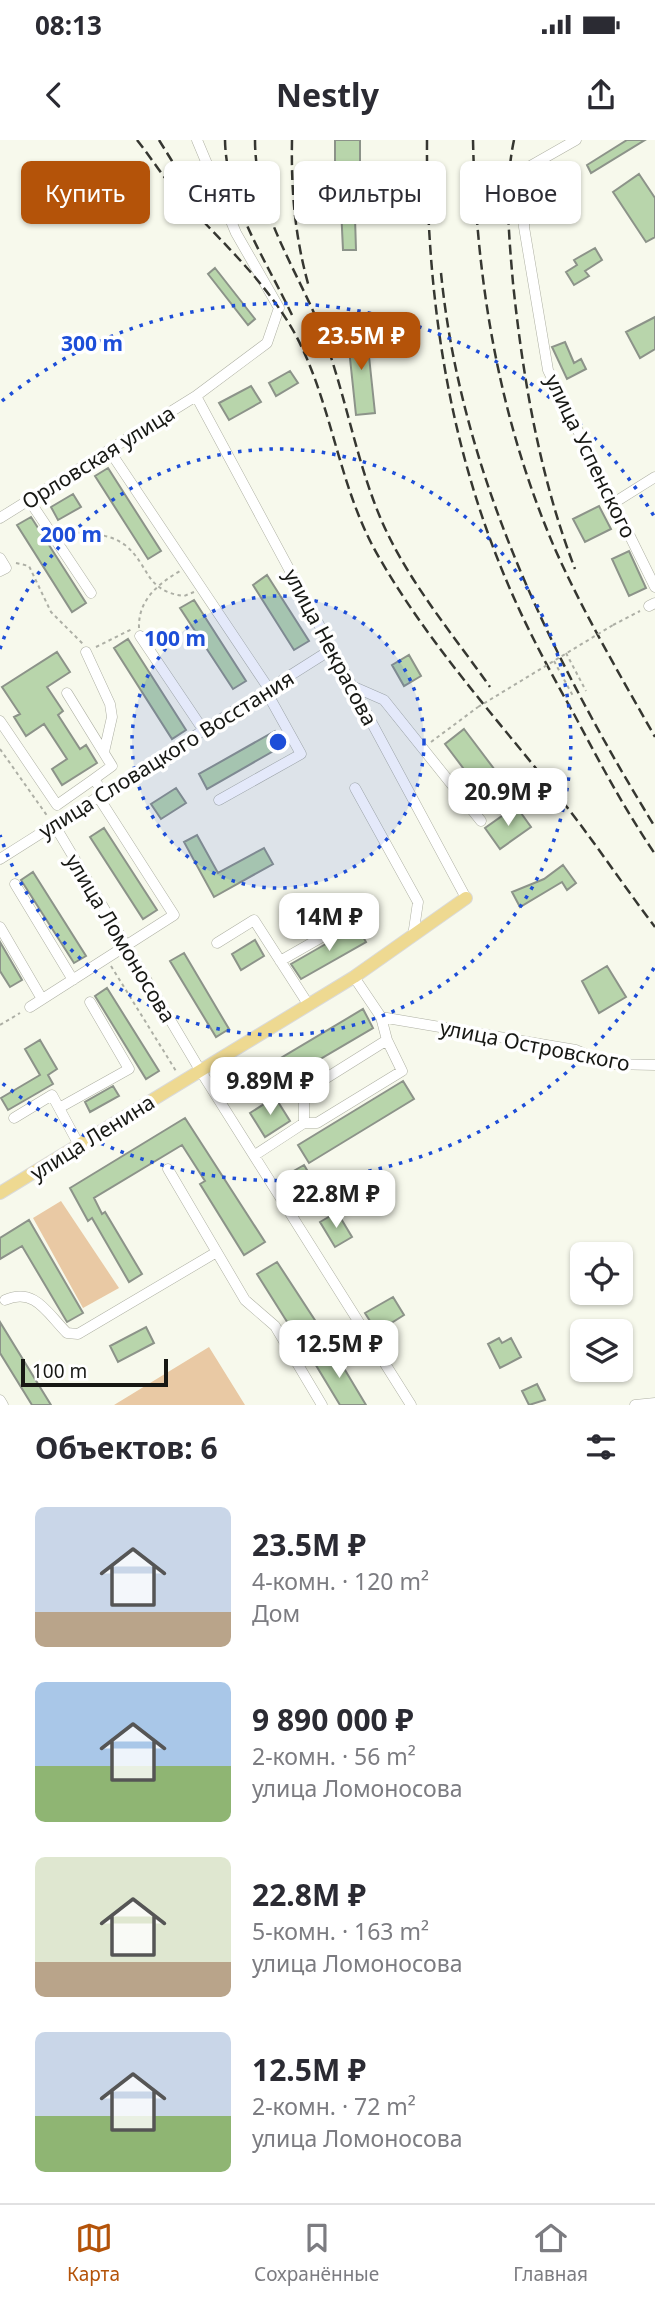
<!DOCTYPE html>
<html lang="ru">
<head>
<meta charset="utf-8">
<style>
	:root { --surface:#fff; --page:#f2f2f3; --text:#2b2b33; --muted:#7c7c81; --line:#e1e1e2; --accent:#b45309 }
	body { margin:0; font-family:"Noto Sans",sans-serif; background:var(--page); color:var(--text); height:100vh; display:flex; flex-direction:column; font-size:26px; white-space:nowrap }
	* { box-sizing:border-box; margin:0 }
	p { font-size:23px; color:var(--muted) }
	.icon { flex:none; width:38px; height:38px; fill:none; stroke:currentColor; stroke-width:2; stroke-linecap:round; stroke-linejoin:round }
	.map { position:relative; height:1265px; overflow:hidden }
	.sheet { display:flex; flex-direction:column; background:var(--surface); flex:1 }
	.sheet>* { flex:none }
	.top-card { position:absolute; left:21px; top:21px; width:614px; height:63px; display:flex; gap:14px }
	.buttons { position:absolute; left:570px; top:1102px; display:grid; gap:14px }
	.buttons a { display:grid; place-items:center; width:63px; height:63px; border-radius:10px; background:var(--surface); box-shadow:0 2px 5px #0004; font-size:35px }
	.scale { position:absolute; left:21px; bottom:18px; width:147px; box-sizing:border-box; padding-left:7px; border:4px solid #171814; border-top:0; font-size:19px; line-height:24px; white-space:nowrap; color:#171814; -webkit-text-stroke:5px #fff; paint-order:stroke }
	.price { position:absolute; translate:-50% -60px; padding:0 16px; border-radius:14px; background:#fff; color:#222; font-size:23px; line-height:46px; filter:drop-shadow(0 2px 4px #0008) }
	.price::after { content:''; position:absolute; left:50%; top:42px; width:21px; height:16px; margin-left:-10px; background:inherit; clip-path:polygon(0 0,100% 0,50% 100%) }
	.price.current { background:var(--accent); color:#fff }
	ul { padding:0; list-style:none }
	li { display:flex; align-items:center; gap:21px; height:175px; padding:0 35px }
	li span { display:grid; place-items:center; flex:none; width:196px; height:140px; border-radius:10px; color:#555 }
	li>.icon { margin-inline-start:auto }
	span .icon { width:84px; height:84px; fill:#fffc; stroke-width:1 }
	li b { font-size:30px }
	h2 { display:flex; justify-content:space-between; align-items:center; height:84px; padding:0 35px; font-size:30px }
	.tag { padding:0 24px; border-radius:10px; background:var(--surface); box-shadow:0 2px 5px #0004; font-size:24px; line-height:63px }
	.tag.current { background:var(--accent); color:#fff }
	.status { display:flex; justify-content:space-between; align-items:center; height:49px; padding:0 35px; background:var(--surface); direction:ltr }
	.status svg { height:19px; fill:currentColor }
	header { display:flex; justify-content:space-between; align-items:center; height:91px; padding:0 35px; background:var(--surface); font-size:32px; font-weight:700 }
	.tabs { display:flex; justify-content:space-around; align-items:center; height:98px; border-top:2px solid var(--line); background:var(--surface); font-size:19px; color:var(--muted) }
	.tabs a { display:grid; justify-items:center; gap:4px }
	.tabs .current { color:var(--accent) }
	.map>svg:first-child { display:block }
	.green { fill:#e9c9a4 }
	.building { fill:#b8d5ab; stroke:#8c9389; stroke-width:2 }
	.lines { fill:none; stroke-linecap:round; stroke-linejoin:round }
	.minor-casing { stroke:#aeb0a3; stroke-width:11 }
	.major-casing { stroke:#dadad9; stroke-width:14 }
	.path { stroke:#adafa5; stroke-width:2; stroke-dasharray:3.5 3.5; stroke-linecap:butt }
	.minor { stroke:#fff; stroke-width:10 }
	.major { stroke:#eed991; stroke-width:12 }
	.rail { stroke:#363731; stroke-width:2.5; stroke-dasharray:10 5; stroke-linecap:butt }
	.path-bridge { stroke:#adafa5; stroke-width:2; stroke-dasharray:3.5 3.5; stroke-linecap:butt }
	.ring { fill:none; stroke:#1d4ed8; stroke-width:3.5; stroke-dasharray:3.5 7 }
	.labels { text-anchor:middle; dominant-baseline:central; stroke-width:7; stroke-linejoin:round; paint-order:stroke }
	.street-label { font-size:21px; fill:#171814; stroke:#fff }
	.centre { fill:#1d4ed8; stroke:#fff; stroke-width:3.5 }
	.ring-label { font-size:21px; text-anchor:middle; font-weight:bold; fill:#1d4ed8; stroke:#fff; stroke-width:7; stroke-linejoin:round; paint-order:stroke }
</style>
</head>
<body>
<div class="status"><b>08:13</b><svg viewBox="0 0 49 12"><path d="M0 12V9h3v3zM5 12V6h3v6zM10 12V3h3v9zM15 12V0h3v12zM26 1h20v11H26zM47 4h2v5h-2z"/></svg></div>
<header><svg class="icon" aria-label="back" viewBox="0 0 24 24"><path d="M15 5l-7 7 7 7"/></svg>Nestly<svg class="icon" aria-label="share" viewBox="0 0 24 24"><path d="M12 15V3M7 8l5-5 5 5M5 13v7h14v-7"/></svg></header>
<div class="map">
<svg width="655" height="1265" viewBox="0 0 655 1265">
	<rect width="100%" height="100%" fill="#f7f9ec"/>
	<path class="green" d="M 61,1061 L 119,1148 L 83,1168 L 33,1078 Z
		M 209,1207 L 245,1265 L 114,1265 Z"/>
	<path class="building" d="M 335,0 L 360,0 L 360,23 L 335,23 Z
		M 627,0 L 645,0 L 591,33 L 587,25 Z
		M 639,34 L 655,58 L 655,97 L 646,102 L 613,52 Z
		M 354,45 L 356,110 L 343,110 L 340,46 Z
		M 595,108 L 602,120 L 585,131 L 589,136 L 574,145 L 566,132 L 577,125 L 574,120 Z
		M 215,128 L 255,179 L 248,185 L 208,134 Z
		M 655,177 L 655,209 L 640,218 L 626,192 Z
		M 366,188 L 375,273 L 356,275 L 347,190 Z
		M 565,202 L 574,223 L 581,219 L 586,229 L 567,239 L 552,207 Z
		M 290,231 L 298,243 L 276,256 L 269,243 Z
		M 251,246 L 261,262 L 229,280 L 219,263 Z
		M 108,328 L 161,411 L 148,419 L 95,336 Z
		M 73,354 L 81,367 L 58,380 L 51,367 Z
		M 599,366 L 611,389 L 585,402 L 573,379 Z
		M 31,377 L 86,463 L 72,472 L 17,385 Z
		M 629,411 L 646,448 L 629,456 L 612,419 Z
		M 267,435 L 309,501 L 294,510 L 253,445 Z
		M 194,460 L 246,541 L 233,549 L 180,468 Z
		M 128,499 L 186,590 L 172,599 L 114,508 Z
		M 57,512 L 70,532 L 47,547 L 63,571 L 58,575 L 80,609 L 86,605 L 97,623 L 62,645 L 52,629 L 67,619 L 44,584 L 26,596 L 14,577 L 20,574 L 2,547 Z
		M 409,515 L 421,536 L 404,546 L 392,525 Z
		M 464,589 L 507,646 L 488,661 L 445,604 Z
		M 275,591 L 284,605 L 207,649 L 199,634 Z
		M 176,648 L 186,663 L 161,679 L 151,664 Z
		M 516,666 L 531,687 L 500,709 L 485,688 Z
		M 104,688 L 157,770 L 143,779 L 90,697 Z
		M 197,695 L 218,733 L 264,708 L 273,724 L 214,757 L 184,702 Z
		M 563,725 L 576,743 L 567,750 L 562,742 L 520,767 L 512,752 L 544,739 Z
		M 33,732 L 86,816 L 74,823 L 21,740 Z
		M 357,786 L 366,802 L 301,839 L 291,824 Z
		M 255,800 L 264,816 L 241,830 L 232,814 Z
		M 0,802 L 22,840 L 10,847 L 0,831 Z
		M 184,813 L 229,889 L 216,897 L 170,821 Z
		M 607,826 L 626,857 L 599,873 L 582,841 Z
		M 107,848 L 159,931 L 146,939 L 95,856 Z
		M 363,869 L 373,888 L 264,952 L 254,934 Z
		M 40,900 L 57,929 L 48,935 L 53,944 L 8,970 L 1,958 L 40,935 L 25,909 Z
		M 403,941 L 414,959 L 309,1023 L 298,1005 Z
		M 113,946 L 119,956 L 90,972 L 85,962 Z
		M 275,957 L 290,981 L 265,997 L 250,973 Z
		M 185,978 L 265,1102 L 244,1115 L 200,1044 L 205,1041 L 182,1005 L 94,1058 L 102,1074 L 105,1072 L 142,1134 L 129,1142 L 92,1078 L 88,1081 L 70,1048 Z
		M 304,1025 L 323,1057 L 309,1065 L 290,1033 Z
		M 337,1072 L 352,1097 L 335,1107 L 320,1082 Z
		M 29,1080 L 83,1173 L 67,1182 L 22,1106 L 0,1119 L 0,1098 Z
		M 277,1122 L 322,1191 L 301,1204 L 257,1134 Z
		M 393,1157 L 404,1175 L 377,1192 L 365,1173 Z
		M 0,1182 L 51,1265 L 32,1265 L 0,1213 Z
		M 146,1187 L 154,1203 L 118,1222 L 110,1206 Z
		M 499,1198 L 502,1203 L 511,1198 L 521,1217 L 500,1228 L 488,1204 Z
		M 333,1210 L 366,1265 L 340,1265 L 314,1222 Z
		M 537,1244 L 545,1260 L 529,1265 L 522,1251 Z"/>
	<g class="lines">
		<defs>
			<path id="minor" d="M 576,0 L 525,29 L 524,87 L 548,230 L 655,447
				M 196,256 L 466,758
				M 109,310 L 269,549
				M 29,360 L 91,453
				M 612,364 L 655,337
				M 0,378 L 196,256 L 267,203 L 279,168 L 236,93 L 197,0
				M 0,418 L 6,428 L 0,431
				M 649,466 L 655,463
				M 140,496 L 204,591
				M 86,512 L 110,564 L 112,577 L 104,612
				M 352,546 L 384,560 L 481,681
				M 67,553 L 112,626 L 94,639
				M 0,581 L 57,665 L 94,639 L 104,654
				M 355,648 L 418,762 L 413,796
				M 219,660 L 301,614 L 266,551
				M 55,686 L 200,930 L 411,1265
				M 0,719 L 332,509
				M 15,744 L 73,840
				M 0,787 L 42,859
				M 217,803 L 254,780 L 308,864
				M 280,821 L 350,781
				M 354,837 L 381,877 L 576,910 L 610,924 L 655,925
				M 30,867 L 174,775 L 99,658
				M 59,968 L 129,929 L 90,862
				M 14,978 L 52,955 L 79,1005
				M 304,983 L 317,983 L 402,931 L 387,900
				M 255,1015 L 304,983 L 304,952 L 387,900 L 381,877
				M 168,1029 L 245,1160 L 275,1186 L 322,1265
				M 5,1160 C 35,1147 47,1173 67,1193 L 78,1194 L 215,1113
				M 0,1260 L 3,1265
				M 635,1265 L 655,1263"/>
			<path id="major" d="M 0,1053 L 354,837 L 466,758"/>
		</defs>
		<use href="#minor" class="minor-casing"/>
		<use href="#major" class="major-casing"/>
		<path class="path" d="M 62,392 C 82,393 108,392 125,405 C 150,425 144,451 184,456 L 194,452
			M 16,423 L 29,426 L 51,472 L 83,504
			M 613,485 L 640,471
			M 139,488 C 138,460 158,444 180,431
			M 96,507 L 132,489
			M 566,513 L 586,551
			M 554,521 L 573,556
			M 431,602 L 478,567
			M 0,609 L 48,677
			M 111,826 L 176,931
			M 0,885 L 20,873"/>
		<use href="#minor" class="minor"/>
		<use href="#major" class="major"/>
		<path class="rail" d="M 137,0 C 152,19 166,41 182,59 C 221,101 266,142 294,192 C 333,263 338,349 380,419 C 428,502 491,572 551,647 C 588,692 620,741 655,787
			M 159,0 L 201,68
			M 225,0 C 226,62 266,120 292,175
			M 255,0 C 255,70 295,126 321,189 C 345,251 355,317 380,377 C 406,439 452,493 490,547
			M 292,0 C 291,51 295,98 309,147
			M 427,0 C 426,155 448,306 510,449 C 529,493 552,535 575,576 C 600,623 625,670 655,714
			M 473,0 C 476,141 499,279 555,409 C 584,474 620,535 655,597
			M 514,0 C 504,47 509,96 513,143 C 523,239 540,338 575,429
			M 441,133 C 461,334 551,517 655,687"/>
		<path class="path-bridge" d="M 478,567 L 613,485"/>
	</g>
	<circle cx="278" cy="602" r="146" fill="#1d4ed8" fill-opacity=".12"/>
	<g class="ring">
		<circle cx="278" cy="602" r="146"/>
		<path d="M0 509A293 293 0 1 1 0 695"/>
		<path d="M654 828A439 439 0 0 1 2 943M2 261A439 439 0 0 1 654 376"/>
	</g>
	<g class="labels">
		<g class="street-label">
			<text transform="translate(591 316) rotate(64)">улица Успенского</text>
			<text transform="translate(98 317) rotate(-32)">Орловская улица</text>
			<text transform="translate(331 507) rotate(62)">улица Некрасова</text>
			<text transform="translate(166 614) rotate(-32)">улица Словацкого Восстания</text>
			<text transform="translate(121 798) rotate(59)">улица Ломоносова</text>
			<text transform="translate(535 905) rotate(11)">улица Островского</text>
			<text transform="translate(92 997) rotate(-32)">улица Ленина</text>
		</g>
	</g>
	<circle cx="278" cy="602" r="10" class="centre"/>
	<g class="ring-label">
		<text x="92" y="211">300 m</text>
		<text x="71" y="402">200 m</text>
		<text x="175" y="506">100 m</text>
	</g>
</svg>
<div class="buttons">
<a><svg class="icon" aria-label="locate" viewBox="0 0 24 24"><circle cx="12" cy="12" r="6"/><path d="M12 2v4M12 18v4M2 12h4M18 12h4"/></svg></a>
<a><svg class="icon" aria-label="layers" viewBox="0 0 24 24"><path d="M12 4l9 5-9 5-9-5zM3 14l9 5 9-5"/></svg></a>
</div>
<div class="scale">100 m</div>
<b class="price current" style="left:361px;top:232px">23.5M ₽</b>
<b class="price" style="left:508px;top:688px">20.9M ₽</b>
<b class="price" style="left:329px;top:813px">14M ₽</b>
<b class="price" style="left:270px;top:977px">9.89M ₽</b>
<b class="price" style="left:336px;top:1090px">22.8M ₽</b>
<b class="price" style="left:339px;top:1240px">12.5M ₽</b>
<div class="top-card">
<a class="tag current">Купить</a>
<a class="tag">Снять</a>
<a class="tag">Фильтры</a>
<a class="tag">Новое</a>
</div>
</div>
<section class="sheet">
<h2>Объектов: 6<svg class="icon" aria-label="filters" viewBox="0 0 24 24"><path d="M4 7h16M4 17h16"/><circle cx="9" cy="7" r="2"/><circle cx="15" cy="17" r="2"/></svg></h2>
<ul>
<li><span style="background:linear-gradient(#c9d6e8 75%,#b9a48a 0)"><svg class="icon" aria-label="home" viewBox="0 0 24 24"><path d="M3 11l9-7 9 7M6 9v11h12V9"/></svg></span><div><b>23.5M ₽</b><p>4-комн. · 120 m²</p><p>Дом</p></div></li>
<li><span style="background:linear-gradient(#a9c7e8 60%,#8fb573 0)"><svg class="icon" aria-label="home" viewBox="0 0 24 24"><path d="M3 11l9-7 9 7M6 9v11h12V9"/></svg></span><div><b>9 890 000 ₽</b><p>2-комн. · 56 m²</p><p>улица Ломоносова</p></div></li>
<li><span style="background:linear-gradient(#dfe7d0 75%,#b9a48a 0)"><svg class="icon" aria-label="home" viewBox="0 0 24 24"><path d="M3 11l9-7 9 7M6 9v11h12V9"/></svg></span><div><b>22.8M ₽</b><p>5-комн. · 163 m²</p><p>улица Ломоносова</p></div></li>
<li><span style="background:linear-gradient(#c9d6e8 60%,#8fb573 0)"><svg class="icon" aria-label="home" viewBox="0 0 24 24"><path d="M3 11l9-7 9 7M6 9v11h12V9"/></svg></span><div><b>12.5M ₽</b><p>2-комн. · 72 m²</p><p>улица Ломоносова</p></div></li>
</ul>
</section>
<nav class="tabs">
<a class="current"><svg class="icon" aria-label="map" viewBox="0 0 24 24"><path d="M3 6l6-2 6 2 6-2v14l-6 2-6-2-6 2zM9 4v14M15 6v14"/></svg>Карта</a>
<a><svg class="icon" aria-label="saved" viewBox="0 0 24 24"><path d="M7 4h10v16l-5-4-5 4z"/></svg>Сохранённые</a>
<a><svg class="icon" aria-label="home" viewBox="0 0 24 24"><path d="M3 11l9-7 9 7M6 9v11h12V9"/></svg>Главная</a>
</nav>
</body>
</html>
